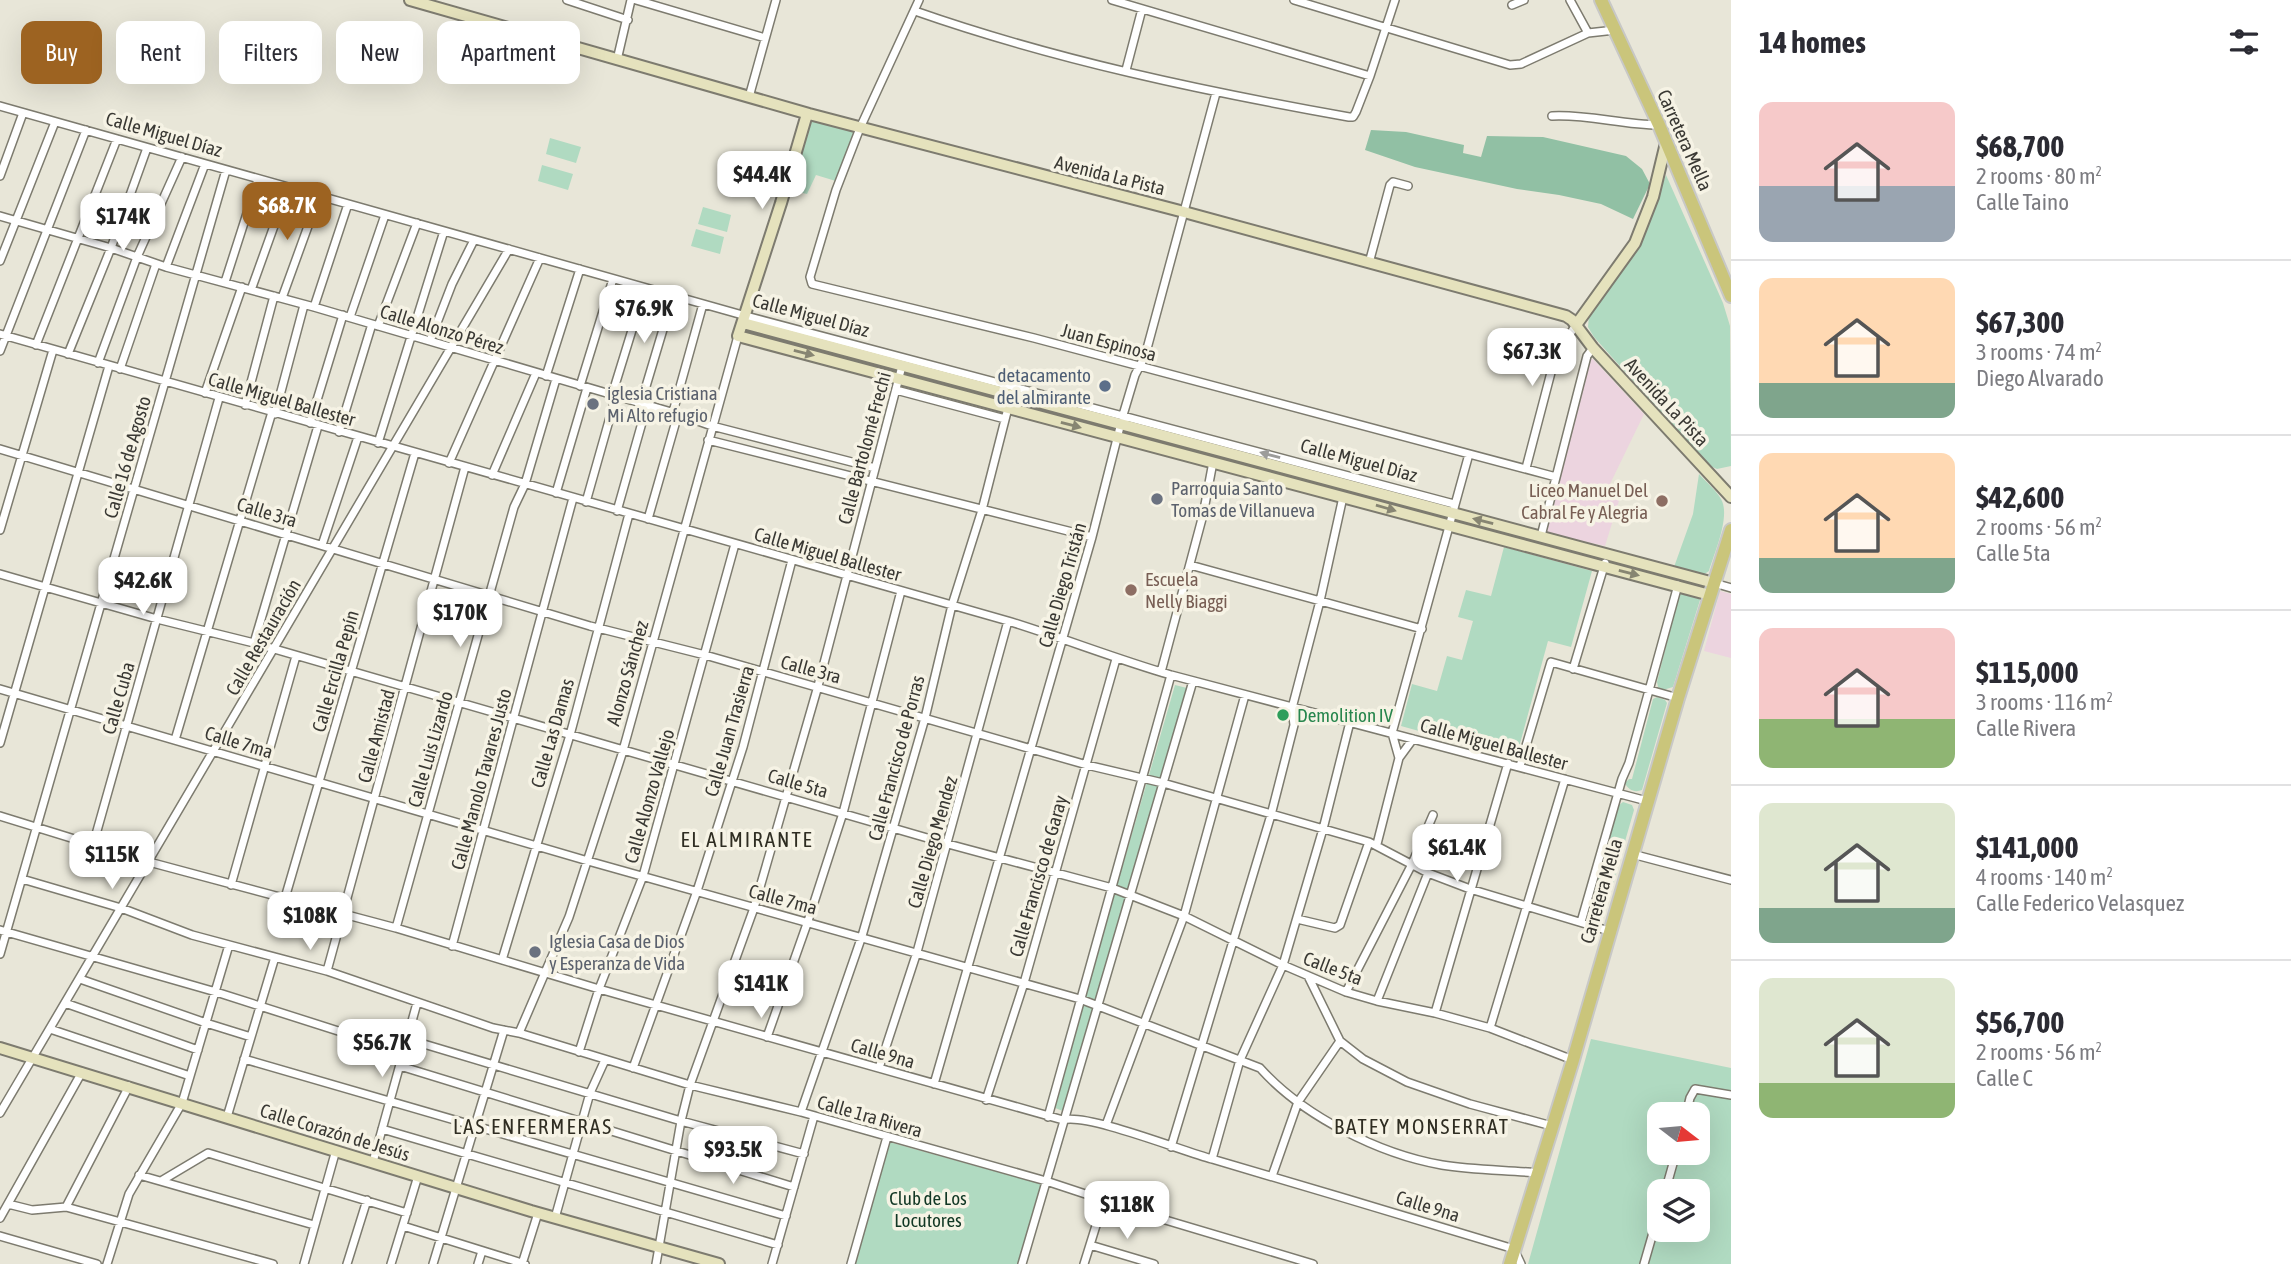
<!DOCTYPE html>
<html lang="en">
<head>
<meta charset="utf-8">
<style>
	:root { --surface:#fff; --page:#f2f2f3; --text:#2b2b33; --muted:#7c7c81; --line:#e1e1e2; --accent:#9d6321 }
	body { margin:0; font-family:"Asap Condensed",sans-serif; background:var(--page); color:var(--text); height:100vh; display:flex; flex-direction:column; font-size:26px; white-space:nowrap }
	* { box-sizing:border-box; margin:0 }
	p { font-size:23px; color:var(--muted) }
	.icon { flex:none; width:38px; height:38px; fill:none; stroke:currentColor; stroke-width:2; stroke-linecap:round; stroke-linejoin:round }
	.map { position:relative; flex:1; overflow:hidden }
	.panel { display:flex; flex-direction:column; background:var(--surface); width:560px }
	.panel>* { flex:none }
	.top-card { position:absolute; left:21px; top:21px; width:665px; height:63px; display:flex; gap:14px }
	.needle { width:46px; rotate:106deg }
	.controls { position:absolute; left:1647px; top:1102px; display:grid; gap:14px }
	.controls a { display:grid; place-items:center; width:63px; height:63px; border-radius:14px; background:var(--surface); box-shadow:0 7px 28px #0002; font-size:35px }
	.price { position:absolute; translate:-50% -60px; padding:0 16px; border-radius:14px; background:#fff; color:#222; font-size:23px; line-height:46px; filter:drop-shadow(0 2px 4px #0008) }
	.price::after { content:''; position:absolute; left:50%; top:42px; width:21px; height:16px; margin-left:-10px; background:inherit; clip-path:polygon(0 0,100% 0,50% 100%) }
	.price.current { background:var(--accent); color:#fff }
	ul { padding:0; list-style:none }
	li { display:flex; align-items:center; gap:21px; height:175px; padding:0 28px }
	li+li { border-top:2px solid var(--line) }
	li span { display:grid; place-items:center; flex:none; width:196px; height:140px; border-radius:14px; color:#555 }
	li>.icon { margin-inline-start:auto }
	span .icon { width:84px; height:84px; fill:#fffc; stroke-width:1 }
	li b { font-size:30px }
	h2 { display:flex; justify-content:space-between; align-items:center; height:84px; padding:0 28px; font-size:30px }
	.tag { padding:0 24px; border-radius:14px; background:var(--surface); box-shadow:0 7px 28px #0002; font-size:24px; line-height:63px }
	.tag.current { background:var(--accent); color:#fff }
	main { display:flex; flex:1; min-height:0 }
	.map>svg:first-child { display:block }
	.commercial { fill:#ecd4df }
	.green { fill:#b0dac1; fill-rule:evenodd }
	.forest { fill:#91c0a4 }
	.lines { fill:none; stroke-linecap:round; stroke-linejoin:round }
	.street-casing { stroke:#7d7b6f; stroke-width:10 }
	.secondary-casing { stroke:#7d7b6f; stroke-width:14 }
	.primary-casing { stroke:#c8c8c6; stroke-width:16 }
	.street { stroke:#fff; stroke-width:7 }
	.secondary { stroke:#e5e2bd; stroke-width:10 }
	.primary { stroke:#cac57b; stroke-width:12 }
	.oneway { fill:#878572 }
	.oneway2 { fill:#9c9c9a }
	.service-dot { fill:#5c6f8a; stroke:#f6f3e5; stroke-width:2.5 }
	.worship-dot { fill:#6b7280; stroke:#f6f3e5; stroke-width:2.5 }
	.education-dot { fill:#8d6e63; stroke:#f6f3e5; stroke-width:2.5 }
	.leisure-dot { fill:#2e9e5b; stroke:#f6f3e5; stroke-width:2.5 }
	.labels { text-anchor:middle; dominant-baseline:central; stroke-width:7; stroke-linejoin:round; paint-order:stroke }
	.street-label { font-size:19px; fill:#3a3934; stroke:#f6f3e5 }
	.service-label { font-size:19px; fill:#4e5e75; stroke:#f6f3e5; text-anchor:end }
	.worship-label { font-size:19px; fill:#5b616d; stroke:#f6f3e5; text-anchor:start }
	.education-label { font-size:19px; fill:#785e54; stroke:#f6f3e5; text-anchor:end }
	.leisure-label { font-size:19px; fill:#27864d; stroke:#f6f3e5; text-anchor:start }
	.park-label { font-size:19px; fill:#113724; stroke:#f6f3e5 }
	.neighbourhood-label { font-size:21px; letter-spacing:2px; fill:#2f2d22; stroke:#f6f3e5 }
</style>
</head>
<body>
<main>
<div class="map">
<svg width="1731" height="1264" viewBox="0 0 1731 1264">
	<rect width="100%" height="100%" fill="#e8e6d8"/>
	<path class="commercial" d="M 1590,359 L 1593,359 L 1644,414 L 1610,484 L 1612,488 L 1622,491 L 1605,546 L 1546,533 Z
		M 1720,591 L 1731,594 L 1731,658 L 1704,651 Z"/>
	<path class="green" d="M 807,114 L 860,128 L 839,182 L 816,175 L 807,194 L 785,189 Z
		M 550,138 L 581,147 L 576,163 L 546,154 Z
		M 542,165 L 573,174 L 568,190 L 538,181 Z
		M 1666,175 L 1723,303 L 1730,326 L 1731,466 L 1717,469 L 1708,465 L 1594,337 L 1588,327 L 1589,316 L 1640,243 Z
		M 703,207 L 731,215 L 727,232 L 698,224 Z
		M 696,229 L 724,237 L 720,254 L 691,246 Z
		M 1699,474 C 1706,482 1716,490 1721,499 C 1731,516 1714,554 1709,571 L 1703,575 L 1674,567 L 1693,514 Z
		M 1504,547 L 1592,571 L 1571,647 L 1548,641 L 1516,758 L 1401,726 L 1412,684 L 1437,691 L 1447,656 L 1462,660 L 1473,621 L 1458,617 L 1466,590 L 1491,596 Z
		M 1684,592 L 1696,596 L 1700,600 L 1673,687 L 1663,690 L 1658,687 L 1657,682 L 1679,595 Z
		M 1175,685 L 1191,689 L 1065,1112 L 1053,1107 Z
		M 1657,697 L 1665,700 L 1667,703 L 1642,790 C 1635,793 1628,790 1625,783 L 1629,779 L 1632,779 L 1653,699 Z
		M 1623,802 L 1632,805 L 1634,810 L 1603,918 L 1599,922 L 1592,922 L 1587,914 L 1619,805 Z
		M 1591,1039 L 1731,1068 L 1731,1264 L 1528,1264 ZM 1659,1115 L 1698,1115 L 1698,1153 L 1659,1153 ZM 1659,1192 L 1698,1192 L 1698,1230 L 1659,1230 Z
		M 889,1142 L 1041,1184 L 1018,1264 L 855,1264 Z"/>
	<path class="forest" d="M 1371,130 L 1406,132 L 1464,145 L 1463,153 L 1481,157 L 1487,136 L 1543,137 L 1626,156 L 1642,169 L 1650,184 L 1633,219 L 1601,204 L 1559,195 L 1517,189 L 1415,167 L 1365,150 Z"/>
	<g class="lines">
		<defs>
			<path id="street" d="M 567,0 L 628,20
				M 636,0 L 765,38
				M 919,0 L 860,128 L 836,190 L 810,277 L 812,284 L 1034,338 L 1556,477
				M 1112,0 L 1370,76
				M 1294,0 L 1510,65 L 1521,64 L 1588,33 L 1615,30
				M 1570,0 L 1588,33
				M 1512,5 L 1524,0
				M 915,11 C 1055,60 1203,91 1349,117 L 1353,117 L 1356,112 L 1370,76 L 1395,0
				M 617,60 L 631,0
				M 1126,70 L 1142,9
				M 749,97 L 776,0
				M 0,106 L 746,316 L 1454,504
				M 1552,116 C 1588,114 1622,125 1659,125
				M 0,176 L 23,113
				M 0,216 L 111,248 L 166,267 L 314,307 L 678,414 L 712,426 L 875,468
				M 0,261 L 55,122
				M 1369,263 L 1390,185 L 1393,182 L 1408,186
				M 166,267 L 205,164
				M 225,282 L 258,179
				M 251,290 L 288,187
				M 282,298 L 319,196
				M 314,307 L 348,204
				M 350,317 L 385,215
				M 378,326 L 417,223
				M 0,334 L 1008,621 C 1063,638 1116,659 1171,675 L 1647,801
				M 430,341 L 452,284 L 474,240
				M 36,345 L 117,139
				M 0,351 L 86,130
				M 68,354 L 111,248 L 147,148
				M 98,363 L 137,257 L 182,157
				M 120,369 L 156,264
				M 546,376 L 580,269
				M 580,386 L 613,279
				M 896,390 L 1005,419
				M 205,393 L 242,287
				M 612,395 L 645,288
				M 641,403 L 673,296
				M 245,405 L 274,296
				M 673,412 L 703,304
				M 275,414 L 304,305
				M 310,423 L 343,315
				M 339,432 L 372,324
				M 708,440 L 1092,537
				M 378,443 L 444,231
				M 0,449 L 590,626 L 705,655 L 1087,765 L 1163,783 L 1369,842 L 1428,873 L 1470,889 L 1609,931
				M 449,463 L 540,258
				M 1526,468 L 1554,361 L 1561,347 L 1576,325
				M 492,475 L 536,373
				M 556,493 L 587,388
				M 586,502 L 616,396
				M 617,511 L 647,405
				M 648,519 L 678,414
				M 0,530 L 53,350
				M 1541,536 L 1587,356 L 1593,348
				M 322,545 L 358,437
				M 1190,565 L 1422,629
				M 0,574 L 157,619 L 254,643 L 948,844 L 1112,888 L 1184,916 L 1283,965 L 1346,992 L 1377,1001 L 1435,1013 L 1490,1028 L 1573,1060
				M 1714,583 L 1731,588
				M 254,643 L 318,426
				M 1573,669 L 1605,563
				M 1161,672 L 1203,515 L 1213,462
				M 0,689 L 588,861 L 1080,999 L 1260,1068 C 1303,1116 1379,1154 1442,1165 C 1473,1170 1506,1170 1538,1173
				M 175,740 L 272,412
				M 0,743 L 109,366
				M 1399,758 L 1392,733 L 1469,454
				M 1520,766 L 1551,662 L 1678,698
				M 0,816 L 149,862 L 396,928 L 599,989 L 1063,1120 C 1087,1113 1182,1151 1212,1159 C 1313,1189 1413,1218 1514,1249 L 1521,1264
				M 1377,844 L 1399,758 L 1413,739
				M 93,845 L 219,398
				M 1632,854 L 1731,880
				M 22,879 L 121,908 L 192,935 L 327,971 L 493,1028 L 519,1033 L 690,1085 L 801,1112 L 1046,1181 L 1152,1216 L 1313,1264
				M 231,885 L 296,656
				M 285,898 L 415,453
				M 1297,919 L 1335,928 L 1340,925 L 1369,842
				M 1581,922 L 1622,779 L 1629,763 L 1678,585
				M 396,928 L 514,507 L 525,484 L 556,379
				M 0,930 L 216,992 L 404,1052
				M 452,946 L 573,498
				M 0,954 L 226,170
				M 502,960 L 570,735 L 629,514
				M 327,971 L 465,467
				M 1309,978 L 1340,1041 L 1363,1059 L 1407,1082 L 1470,1104 L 1552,1126
				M 80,979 L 206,1023 L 251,1037
				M 1346,992 L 1412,864 L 1433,815
				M 1377,1001 L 1428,873
				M 65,1003 L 198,1050
				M 1435,1013 L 1508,763
				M 1490,1028 L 1565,779
				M 50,1029 L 190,1076
				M 519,1033 L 569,917 L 622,754 L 738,336
				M 767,1037 L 808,921 L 843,813 L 901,591
				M 407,1039 L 681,1121 L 804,1154
				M 579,1052 L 599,989 L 643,876 L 735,544
				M 244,1059 L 786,1216
				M 400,1066 L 794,1187
				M 633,1068 L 697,891 L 743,747 L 792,560
				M 879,1068 L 917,952 L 1008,621
				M 934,1084 L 1092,537 L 1123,415 L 1135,375 L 1145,356 L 1216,93
				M 986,1100 L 1024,983 L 1116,659
				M 801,1112 L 862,936 L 925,718 L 952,605 L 982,510 L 1008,408
				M 0,1113 L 509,249
				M 1686,1115 L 1690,1098 L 1695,1089 L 1731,1095
				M 227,1117 L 275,957
				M 1048,1117 L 1171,675
				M 1106,1125 L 1184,916 L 1245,695
				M 382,1129 L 778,1245
				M 1171,1147 L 1271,815 L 1294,725 L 1292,708 L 1320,601 L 1343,497
				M 1212,1159 L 1240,1060 L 1283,965 L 1323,829 L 1350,722
				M 373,1162 L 417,1003
				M 139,1175 L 314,1225
				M 1272,1176 L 1298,1102 L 1340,1041
				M 161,1181 L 208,1153 L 407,1213
				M 1665,1192 L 1676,1153
				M 8,1204 L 32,1210 L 66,1207 L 273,1264
				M 66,1207 L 129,1086
				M 0,1218 L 82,1072
				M 555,1218 L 590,1093 L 605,1060
				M 403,1226 L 525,1264
				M 0,1236 L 97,1264
				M 1090,1245 L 1154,1264
				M 107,1264 L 129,1194 L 182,1103 L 229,945
				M 304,1264 L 336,1150
				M 347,1264 L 367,1200
				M 391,1264 L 418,1176
				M 433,1264 L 504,1030
				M 478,1264 L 482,1251
				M 522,1264 L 538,1213
				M 656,1264 L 681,1121 L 690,1085 L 754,908 L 818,686 L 902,366
				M 772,1264 L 814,1116
				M 851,1264 L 887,1137
				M 1022,1264 L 1193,681
				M 1084,1264 L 1104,1200
				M 1644,1264 L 1659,1212"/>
			<path id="secondary" d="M 410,0 L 809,114 L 1184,212 L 1566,316 L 1572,320 L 1593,348 L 1731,497
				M 807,114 L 781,203 L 738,336 L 1710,595
				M 743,323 L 1714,583
				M 1576,325 L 1635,243 L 1653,197 L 1666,143
				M 0,1048 L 531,1211 L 719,1264"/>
			<path id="primary" d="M 1601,0 L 1659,125 L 1731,296
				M 1510,1264 L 1573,1060 L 1678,698 L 1731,530"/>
		</defs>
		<use href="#street" class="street-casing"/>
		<use href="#secondary" class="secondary-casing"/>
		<use href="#primary" class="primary-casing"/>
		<use href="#street" class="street"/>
		<use href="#secondary" class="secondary"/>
		<use href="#primary" class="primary"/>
	</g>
	<defs><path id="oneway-solid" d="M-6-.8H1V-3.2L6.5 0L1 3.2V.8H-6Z" transform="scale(1.75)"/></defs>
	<g class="oneway">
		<use href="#oneway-solid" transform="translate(804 353) rotate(14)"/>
		<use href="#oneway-solid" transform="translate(1071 425) rotate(15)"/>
		<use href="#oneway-solid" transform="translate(1386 508) rotate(16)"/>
		<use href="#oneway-solid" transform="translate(1483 521) rotate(-166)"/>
		<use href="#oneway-solid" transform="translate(1629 573) rotate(14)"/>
	</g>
	<use class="oneway2" href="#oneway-solid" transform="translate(1270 455) rotate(-165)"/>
	<circle class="service-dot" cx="1105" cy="386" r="7"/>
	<g class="worship-dot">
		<circle cx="593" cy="404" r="7"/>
		<circle cx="1157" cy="499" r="7"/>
		<circle cx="535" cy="952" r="7"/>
	</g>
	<g class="education-dot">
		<circle cx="1662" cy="501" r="7"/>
		<circle cx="1131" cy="590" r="7"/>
	</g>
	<circle class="leisure-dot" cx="1283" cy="715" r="7"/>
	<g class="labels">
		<g class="street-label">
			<text transform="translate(164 134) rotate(16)">Calle Miguel Díaz</text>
			<text transform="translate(1685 140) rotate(66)">Carretera Mella</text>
			<text transform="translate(1110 175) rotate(14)">Avenida La Pista</text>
			<text transform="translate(811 315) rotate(15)">Calle Miguel Díaz</text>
			<text transform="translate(442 329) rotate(17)">Calle Alonzo Pérez</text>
			<text transform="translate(1109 342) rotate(15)">Juan Espinosa</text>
			<text transform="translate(282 399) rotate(16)">Calle Miguel Ballester</text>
			<text transform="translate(1667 402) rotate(47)">Avenida La Pista</text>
			<text transform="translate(864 448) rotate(-75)">Calle Bartolomé Frechi</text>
			<text transform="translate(127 457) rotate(-74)">Calle 16 de Agosto</text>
			<text transform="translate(1359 460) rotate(15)">Calle Miguel Díaz</text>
			<text transform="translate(267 512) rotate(17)">Calle 3ra</text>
			<text transform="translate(828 554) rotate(16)">Calle Miguel Ballester</text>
			<text transform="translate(1062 585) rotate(-74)">Calle Diego Tristán</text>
			<text transform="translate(263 637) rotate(-60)">Calle Restauración</text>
			<text transform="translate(811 669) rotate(15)">Calle 3ra</text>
			<text transform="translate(335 671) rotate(-74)">Calle Ercilla Pepín</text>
			<text transform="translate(627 673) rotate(-74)">Alonzo Sánchez</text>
			<text transform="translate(118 698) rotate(-74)">Calle Cuba</text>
			<text transform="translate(729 731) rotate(-74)">Calle Juan Trasierra</text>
			<text transform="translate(552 733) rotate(-74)">Calle Las Damas</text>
			<text transform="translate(376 736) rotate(-75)">Calle Amistad</text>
			<text transform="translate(239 742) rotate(17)">Calle 7ma</text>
			<text transform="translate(1494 744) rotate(15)">Calle Miguel Ballester</text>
			<text transform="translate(430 749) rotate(-74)">Calle Luis Lizardo</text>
			<text transform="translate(896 758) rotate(-75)">Calle Francisco de Porras</text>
			<text transform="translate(481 779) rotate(-75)">Calle Manolo Tavares Justo</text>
			<text transform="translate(798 783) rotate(16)">Calle 5ta</text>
			<text transform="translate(649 796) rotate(-74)">Calle Alonzo Vallejo</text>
			<text transform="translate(932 842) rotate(-74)">Calle Diego Mendez</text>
			<text transform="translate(1038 876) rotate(-74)">Calle Francisco de Garay</text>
			<text transform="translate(1601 891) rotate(-74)">Carretera Mella</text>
			<text transform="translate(783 899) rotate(15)">Calle 7ma</text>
			<text transform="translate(1333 968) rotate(21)">Calle 5ta</text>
			<text transform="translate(883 1053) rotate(16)">Calle 9na</text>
			<text transform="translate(870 1116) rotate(16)">Calle 1ra Rivera</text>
			<text transform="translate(335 1132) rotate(17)">Calle Corazón de Jesús</text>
			<text transform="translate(1428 1206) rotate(17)">Calle 9na</text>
		</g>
		<g class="service-label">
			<text x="1091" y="375">detacamento<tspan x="1091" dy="22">del almirante</tspan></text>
		</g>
		<g class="worship-label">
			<text x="607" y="393">iglesia Cristiana<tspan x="607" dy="22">Mi Alto refugio</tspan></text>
			<text x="1171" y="488">Parroquia Santo<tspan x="1171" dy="22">Tomas de Villanueva</tspan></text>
			<text x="549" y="941">Iglesia Casa de Dios<tspan x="549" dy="22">y Esperanza de Vida</tspan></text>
		</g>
		<g class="education-label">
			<text x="1648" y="490">Liceo Manuel Del<tspan x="1648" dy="22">Cabral Fe y Alegria</tspan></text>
			<text x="1145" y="579" text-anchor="start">Escuela<tspan x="1145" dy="22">Nelly Biaggi</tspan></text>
		</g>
		<g class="leisure-label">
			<text x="1297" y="715">Demolition IV</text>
		</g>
		<g class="park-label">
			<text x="928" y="1198">Club de Los<tspan x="928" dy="22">Locutores</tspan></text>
		</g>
		<g class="neighbourhood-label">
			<text x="747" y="839">EL ALMIRANTE</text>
			<text x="533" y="1126">LAS ENFERMERAS</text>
			<text x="1422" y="1126">BATEY MONSERRAT</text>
		</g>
	</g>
</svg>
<div class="controls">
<a><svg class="needle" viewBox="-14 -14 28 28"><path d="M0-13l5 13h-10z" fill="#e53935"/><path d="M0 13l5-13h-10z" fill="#7c7c81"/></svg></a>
<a><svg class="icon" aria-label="layers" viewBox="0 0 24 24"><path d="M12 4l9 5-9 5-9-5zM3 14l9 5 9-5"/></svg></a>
</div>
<b class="price" style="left:762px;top:211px">$44.4K</b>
<b class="price current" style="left:287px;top:242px">$68.7K</b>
<b class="price" style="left:123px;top:253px">$174K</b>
<b class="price" style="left:644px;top:345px">$76.9K</b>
<b class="price" style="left:1532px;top:388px">$67.3K</b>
<b class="price" style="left:143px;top:617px">$42.6K</b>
<b class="price" style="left:460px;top:649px">$170K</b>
<b class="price" style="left:1457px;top:884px">$61.4K</b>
<b class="price" style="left:112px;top:891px">$115K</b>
<b class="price" style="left:310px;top:952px">$108K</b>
<b class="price" style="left:761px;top:1020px">$141K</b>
<b class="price" style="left:382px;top:1079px">$56.7K</b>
<b class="price" style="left:733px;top:1186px">$93.5K</b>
<b class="price" style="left:1127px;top:1241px">$118K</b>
<div class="top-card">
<a class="tag current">Buy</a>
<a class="tag">Rent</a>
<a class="tag">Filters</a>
<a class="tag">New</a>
<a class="tag">Apartment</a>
</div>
</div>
<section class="panel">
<h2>14 homes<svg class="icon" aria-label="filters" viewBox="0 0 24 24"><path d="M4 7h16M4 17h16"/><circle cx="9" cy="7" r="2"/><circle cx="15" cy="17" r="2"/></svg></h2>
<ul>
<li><span style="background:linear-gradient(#f6c9c9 60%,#9aa5b1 0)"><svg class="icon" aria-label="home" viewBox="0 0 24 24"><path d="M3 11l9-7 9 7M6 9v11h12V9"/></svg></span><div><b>$68,700</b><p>2 rooms · 80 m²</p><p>Calle Taino</p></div></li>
<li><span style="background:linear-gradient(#ffd9b3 75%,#7fa58c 0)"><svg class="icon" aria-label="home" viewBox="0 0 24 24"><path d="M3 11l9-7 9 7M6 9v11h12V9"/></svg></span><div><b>$67,300</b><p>3 rooms · 74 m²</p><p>Diego Alvarado</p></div></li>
<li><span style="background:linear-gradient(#ffd9b3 75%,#7fa58c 0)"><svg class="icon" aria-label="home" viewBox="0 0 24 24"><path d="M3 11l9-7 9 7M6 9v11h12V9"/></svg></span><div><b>$42,600</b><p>2 rooms · 56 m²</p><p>Calle 5ta</p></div></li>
<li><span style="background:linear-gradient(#f6c9c9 65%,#8fb573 0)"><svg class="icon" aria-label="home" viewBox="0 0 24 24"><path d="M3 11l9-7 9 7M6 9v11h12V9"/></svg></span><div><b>$115,000</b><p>3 rooms · 116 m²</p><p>Calle Rivera</p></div></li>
<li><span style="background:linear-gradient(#dfe7d0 75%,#7fa58c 0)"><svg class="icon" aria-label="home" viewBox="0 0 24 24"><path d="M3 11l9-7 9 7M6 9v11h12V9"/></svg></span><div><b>$141,000</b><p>4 rooms · 140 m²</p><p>Calle Federico Velasquez</p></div></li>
<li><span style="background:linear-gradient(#dfe7d0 75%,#8fb573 0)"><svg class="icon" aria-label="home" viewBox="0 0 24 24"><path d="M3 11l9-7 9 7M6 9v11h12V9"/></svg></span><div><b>$56,700</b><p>2 rooms · 56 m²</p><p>Calle C</p></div></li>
</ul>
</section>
</main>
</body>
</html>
